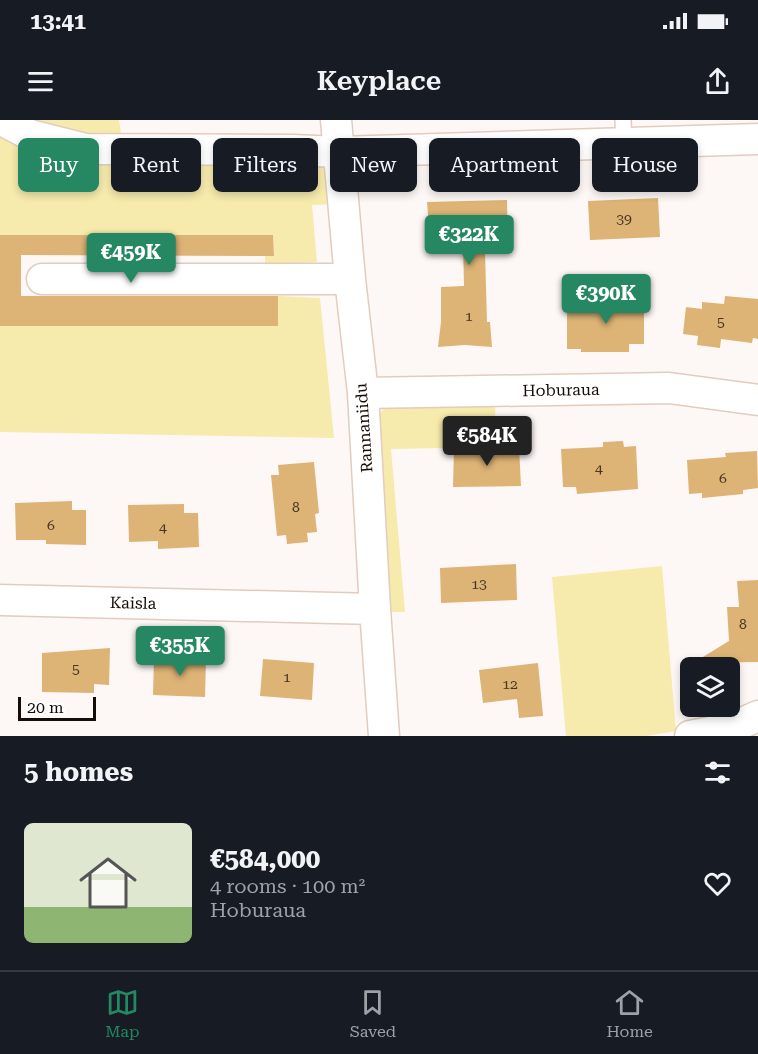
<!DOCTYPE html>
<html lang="en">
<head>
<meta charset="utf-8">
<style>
	:root { --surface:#171b24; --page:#20242c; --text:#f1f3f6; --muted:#9ea1a6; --line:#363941; --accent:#258863 }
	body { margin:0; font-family:"Roboto Serif",serif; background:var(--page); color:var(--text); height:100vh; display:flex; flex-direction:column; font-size:22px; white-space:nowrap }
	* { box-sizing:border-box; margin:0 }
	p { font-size:20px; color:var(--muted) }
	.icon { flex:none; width:33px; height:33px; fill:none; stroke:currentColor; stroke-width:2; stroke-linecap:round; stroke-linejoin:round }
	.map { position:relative; height:616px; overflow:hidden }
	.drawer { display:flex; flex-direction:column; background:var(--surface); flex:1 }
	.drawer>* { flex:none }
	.top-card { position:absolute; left:18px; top:18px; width:723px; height:54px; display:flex; gap:12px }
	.controls { position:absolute; left:680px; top:537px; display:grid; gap:12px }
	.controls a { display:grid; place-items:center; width:60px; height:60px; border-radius:9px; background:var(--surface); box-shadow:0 3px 9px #0003; font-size:30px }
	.scale { position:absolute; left:18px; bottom:15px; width:78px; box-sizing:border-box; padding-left:6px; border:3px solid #140d08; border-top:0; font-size:16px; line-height:21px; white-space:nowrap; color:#140d08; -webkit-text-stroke:4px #fff; paint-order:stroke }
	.price { position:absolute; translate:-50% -51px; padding:0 14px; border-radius:6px; background:var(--accent); color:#fff; font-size:20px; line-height:39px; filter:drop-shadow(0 2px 3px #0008) }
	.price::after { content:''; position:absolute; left:50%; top:36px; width:18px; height:14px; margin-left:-9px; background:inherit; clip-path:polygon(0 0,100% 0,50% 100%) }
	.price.selected { background:#222; color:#fff }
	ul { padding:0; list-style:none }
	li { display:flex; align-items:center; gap:18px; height:150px; padding:0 24px }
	li span { display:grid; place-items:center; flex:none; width:168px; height:120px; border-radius:9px; color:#555 }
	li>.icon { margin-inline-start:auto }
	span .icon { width:72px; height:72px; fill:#fffc; stroke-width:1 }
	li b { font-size:26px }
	h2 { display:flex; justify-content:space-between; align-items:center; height:72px; padding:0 24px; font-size:26px }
	.pill { padding:0 21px; border-radius:9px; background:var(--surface); box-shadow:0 3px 9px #0003; font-size:21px; line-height:54px }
	.pill.selected { background:var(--accent); color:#fff }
	.status { display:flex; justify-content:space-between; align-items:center; height:42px; padding:0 30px; background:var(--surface); direction:ltr }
	.status svg { height:16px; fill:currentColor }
	header { display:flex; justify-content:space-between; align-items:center; height:78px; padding:0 24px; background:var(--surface); font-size:27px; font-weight:600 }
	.menu { display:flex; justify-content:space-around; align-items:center; height:84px; border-top:2px solid var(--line); background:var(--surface); font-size:16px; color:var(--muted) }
	.menu a { display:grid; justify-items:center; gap:3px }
	.menu .selected { color:var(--accent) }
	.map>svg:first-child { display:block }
	.green { fill:#f6eaac }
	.building { fill:#ddb376 }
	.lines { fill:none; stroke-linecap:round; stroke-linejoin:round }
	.lane-casing { stroke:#e2ccbe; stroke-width:18 }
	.street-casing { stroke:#e2ccbe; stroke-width:33 }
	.lane { stroke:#fff; stroke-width:15 }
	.street { stroke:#fff; stroke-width:30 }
	.labels { text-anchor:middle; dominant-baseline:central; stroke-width:6; stroke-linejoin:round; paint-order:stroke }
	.number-label { font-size:14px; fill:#463624 }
	.street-label { font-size:16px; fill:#140d08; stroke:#fff }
</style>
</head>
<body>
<div class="status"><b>13:41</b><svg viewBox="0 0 49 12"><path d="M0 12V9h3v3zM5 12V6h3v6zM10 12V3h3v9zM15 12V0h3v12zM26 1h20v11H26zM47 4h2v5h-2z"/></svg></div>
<header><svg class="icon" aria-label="menu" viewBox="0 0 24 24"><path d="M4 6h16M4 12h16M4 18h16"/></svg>Keyplace<svg class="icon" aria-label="share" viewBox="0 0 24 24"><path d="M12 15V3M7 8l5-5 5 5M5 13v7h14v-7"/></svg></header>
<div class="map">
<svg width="758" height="616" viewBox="0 0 758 616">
	<rect width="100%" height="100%" fill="#fdf8f5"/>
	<path class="green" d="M 24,0 L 119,0 L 122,20 L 83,19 Z
		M 0,9 L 273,36 L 323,47 L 332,54 L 334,84 L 312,85 L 317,142 L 295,143 L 295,150 L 265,151 L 265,136 L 274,135 L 273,115 L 0,115 Z
		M 278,176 L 320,178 L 334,318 L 0,312 L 0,206 Z
		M 495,280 L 496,327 L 391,329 L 405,492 L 387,492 L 374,300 L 389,283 Z
		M 662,446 L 676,611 L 646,616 L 566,616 L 552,457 Z"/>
	<path class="building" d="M 658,78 L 660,117 L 590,120 L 588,81 Z
		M 507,80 L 508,132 L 485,132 L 487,202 L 490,202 L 492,227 L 465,225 L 438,227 L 441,202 L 441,167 L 464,166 L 463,120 L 430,121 L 427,82 Z
		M 0,115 L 273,115 L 274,136 L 21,135 L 21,176 L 278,176 L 278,206 L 0,206 Z
		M 725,176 L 758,179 L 758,219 L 753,218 L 752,223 L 721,219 L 720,228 L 697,225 L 698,216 L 683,214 L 686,187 L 702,189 L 702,182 L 724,184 Z
		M 610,177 L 644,178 L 644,224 L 629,224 L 629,232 L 581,232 L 581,229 L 567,229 L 567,183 L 610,183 Z
		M 623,321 L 624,327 L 636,326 L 638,369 L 577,374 L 576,367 L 563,367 L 561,329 L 603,327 L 603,322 Z
		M 519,327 L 521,366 L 453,367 L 454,328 Z
		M 757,331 L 758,368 L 743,370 L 743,374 L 702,378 L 702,373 L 689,374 L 687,340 L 726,337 L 725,333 Z
		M 314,342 L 319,393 L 315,394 L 317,412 L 307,413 L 308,422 L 287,424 L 286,415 L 277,416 L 271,355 L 279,355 L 278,345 Z
		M 72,381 L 72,390 L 86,390 L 86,425 L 46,424 L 46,420 L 16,420 L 15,383 Z
		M 184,384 L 184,393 L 198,393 L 199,427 L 158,429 L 158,421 L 129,422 L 128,385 Z
		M 516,444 L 517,480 L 441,483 L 440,448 Z
		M 758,460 L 758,542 L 693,543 L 729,521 L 727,487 L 739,487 L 737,461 Z
		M 110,528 L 109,565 L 94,564 L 94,573 L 42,572 L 42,533 Z
		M 154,538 L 206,539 L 205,577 L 153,575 Z
		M 263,539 L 314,543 L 312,580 L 260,576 Z
		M 538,543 L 543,596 L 519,598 L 517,579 L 483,583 L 479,550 Z"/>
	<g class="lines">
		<defs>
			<path id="lane" d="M 623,0 L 624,23"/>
			<path id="street" d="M 2,0 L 30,15 L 86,29 L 293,30 L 339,32 L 758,19
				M 336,0 L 350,159 L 363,273 L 375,489 L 384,616
				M 42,159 L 350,159
				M 363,273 L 669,268 L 758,280
				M 0,480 L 375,489
				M 690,616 L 731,608 L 758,596"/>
		</defs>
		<use href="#lane" class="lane-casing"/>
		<use href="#street" class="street-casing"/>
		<use href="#lane" class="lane"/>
		<use href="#street" class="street"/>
	</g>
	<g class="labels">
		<g class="number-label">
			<text x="624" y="99">39</text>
			<text x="469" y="196">1</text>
			<text x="721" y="202">5</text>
			<text x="599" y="348">4</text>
			<text x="723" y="358">6</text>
			<text x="296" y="387">8</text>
			<text x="51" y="405">6</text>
			<text x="163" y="407">4</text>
			<text x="479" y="464">13</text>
			<text x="743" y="504">8</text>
			<text x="76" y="549">5</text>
			<text x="287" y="557">1</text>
			<text x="510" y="564">12</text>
		</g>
		<g class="street-label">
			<text transform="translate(561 270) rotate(-1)">Hoburaua</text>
			<text transform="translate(364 308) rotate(-94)">Rannaniidu</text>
			<text transform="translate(133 483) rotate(1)">Kaisla</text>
		</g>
	</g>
</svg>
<div class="controls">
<a><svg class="icon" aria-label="layers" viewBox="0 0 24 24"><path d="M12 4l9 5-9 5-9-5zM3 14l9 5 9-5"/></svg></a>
</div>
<div class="scale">20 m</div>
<b class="price" style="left:469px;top:146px">€322K</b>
<b class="price" style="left:131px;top:164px">€459K</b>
<b class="price" style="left:606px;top:205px">€390K</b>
<b class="price selected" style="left:487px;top:347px">€584K</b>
<b class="price" style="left:180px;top:557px">€355K</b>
<div class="top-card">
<a class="pill selected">Buy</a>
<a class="pill">Rent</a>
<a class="pill">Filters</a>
<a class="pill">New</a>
<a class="pill">Apartment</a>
<a class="pill">House</a>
</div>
</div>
<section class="drawer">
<h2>5 homes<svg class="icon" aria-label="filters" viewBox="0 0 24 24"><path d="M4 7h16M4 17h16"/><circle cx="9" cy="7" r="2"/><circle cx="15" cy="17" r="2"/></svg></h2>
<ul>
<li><span style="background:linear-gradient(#dfe7d0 70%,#8fb573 0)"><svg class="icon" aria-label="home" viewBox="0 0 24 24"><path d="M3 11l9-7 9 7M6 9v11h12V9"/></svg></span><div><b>€584,000</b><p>4 rooms · 100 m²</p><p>Hoburaua</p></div><svg class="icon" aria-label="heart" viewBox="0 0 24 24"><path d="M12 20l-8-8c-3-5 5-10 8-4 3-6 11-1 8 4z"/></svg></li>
</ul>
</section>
<nav class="menu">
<a class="selected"><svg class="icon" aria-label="map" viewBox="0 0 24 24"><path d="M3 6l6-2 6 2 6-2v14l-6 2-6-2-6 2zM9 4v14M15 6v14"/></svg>Map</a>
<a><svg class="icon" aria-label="saved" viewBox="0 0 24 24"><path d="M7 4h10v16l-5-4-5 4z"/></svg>Saved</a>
<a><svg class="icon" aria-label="home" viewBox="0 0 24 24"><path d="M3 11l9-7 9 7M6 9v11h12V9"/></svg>Home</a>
</nav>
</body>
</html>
